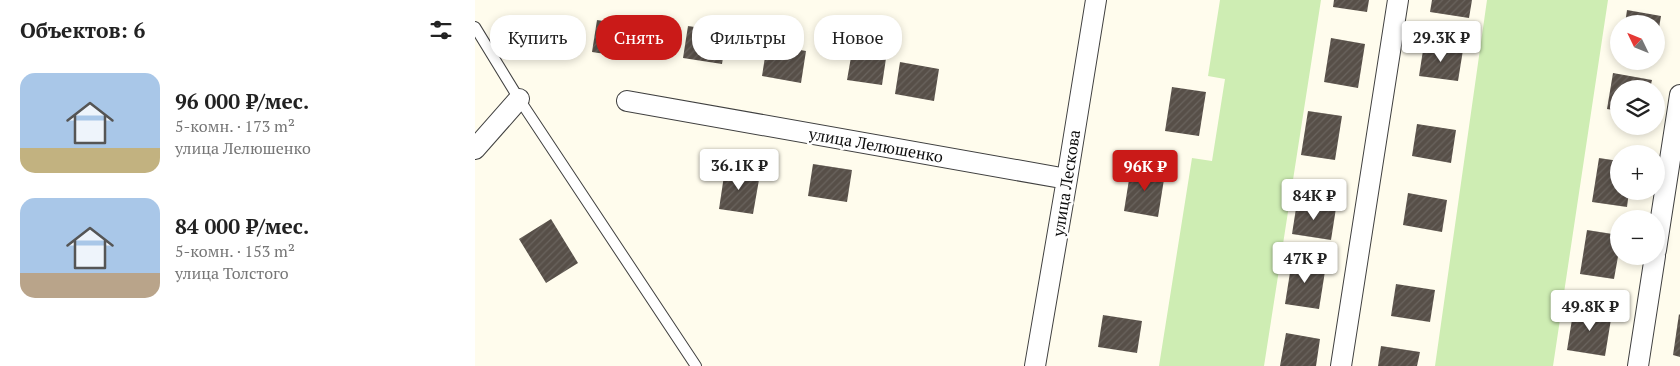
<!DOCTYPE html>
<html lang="ru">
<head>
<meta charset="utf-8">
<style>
	:root { --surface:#fff; --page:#f2f2f2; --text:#222; --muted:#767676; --accent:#ca1a18 }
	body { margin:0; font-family:"PT Serif",serif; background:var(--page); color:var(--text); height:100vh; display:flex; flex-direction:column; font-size:19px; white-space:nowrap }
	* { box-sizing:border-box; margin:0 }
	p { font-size:16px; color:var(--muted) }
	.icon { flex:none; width:28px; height:28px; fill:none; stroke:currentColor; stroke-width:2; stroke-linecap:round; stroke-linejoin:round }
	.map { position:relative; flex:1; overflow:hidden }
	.details { display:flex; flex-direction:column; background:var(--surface); width:475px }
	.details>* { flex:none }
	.top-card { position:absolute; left:15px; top:15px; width:475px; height:45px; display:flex; gap:10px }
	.needle { width:32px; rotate:313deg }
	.controls { position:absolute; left:1135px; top:15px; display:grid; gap:10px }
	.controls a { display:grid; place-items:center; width:55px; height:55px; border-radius:50%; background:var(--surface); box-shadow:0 2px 8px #0003; font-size:25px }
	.price { position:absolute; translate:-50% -42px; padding:0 11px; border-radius:5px; background:#fff; color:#222; font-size:16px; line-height:32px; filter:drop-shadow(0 1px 2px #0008) }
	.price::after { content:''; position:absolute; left:50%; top:30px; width:15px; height:11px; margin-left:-8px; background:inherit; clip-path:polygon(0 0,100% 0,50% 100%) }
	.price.current { background:var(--accent); color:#fff }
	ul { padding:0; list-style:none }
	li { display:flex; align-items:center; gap:15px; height:125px; padding:0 20px }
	li span { display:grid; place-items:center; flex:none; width:140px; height:100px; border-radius:15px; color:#555 }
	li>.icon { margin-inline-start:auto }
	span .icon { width:60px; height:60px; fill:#fffc; stroke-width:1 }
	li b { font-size:21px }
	h2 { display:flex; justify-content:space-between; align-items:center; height:60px; padding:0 20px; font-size:21px }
	.pill { padding:0 18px; border-radius:20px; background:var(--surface); box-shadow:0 2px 8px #0003; font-size:18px; line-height:45px }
	.pill.current { background:var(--accent); color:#fff }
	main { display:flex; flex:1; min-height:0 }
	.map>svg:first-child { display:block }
	.garden { fill:#ceedb3 }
	.building { fill:url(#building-hatch) }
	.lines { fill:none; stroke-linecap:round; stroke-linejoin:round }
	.service-casing { stroke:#404040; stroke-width:12 }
	.minor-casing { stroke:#404040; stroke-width:22 }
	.service { stroke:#fff; stroke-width:10 }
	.minor { stroke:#fff; stroke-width:20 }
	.labels { text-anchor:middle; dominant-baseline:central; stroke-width:5; stroke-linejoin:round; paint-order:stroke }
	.street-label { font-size:16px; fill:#0d0d0d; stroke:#fff }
</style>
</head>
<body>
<main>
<section class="details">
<h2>Объектов: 6<svg class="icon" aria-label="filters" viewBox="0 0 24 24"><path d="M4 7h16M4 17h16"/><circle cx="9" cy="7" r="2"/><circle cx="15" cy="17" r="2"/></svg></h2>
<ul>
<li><span style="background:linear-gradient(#a9c7e8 75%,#c2b280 0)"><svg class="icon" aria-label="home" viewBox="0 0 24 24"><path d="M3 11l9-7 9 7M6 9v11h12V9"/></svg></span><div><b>96 000 ₽/мес.</b><p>5-комн. · 173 m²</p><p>улица Лелюшенко</p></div></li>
<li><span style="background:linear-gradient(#a9c7e8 75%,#b9a48a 0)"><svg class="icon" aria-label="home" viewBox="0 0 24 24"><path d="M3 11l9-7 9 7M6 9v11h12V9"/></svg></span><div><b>84 000 ₽/мес.</b><p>5-комн. · 153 m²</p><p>улица Толстого</p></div></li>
</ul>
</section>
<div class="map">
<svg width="1205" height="366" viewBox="0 0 1205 366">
	<defs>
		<pattern id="building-hatch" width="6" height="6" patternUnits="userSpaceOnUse" patternTransform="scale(1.25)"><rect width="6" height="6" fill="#574f48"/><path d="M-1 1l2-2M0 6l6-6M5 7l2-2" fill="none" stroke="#6a645e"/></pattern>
	</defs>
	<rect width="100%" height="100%" fill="#fffced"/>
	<path class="garden" d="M 745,0 L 846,0 L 789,366 L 684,366 L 717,158 L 737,161 L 750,79 L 733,76 Z
		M 1012,0 L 1133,0 L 1078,366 L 960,366 Z"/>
	<path class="building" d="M 859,0 L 894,0 L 892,12 L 858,7 Z
		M 957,0 L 997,0 L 994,18 L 955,12 Z
		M 1152,10 L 1186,16 L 1182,40 L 1181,24 L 1150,24 Z
		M 122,20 L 161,26 L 156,58 L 117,52 Z
		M 213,26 L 252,32 L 247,64 L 208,58 Z
		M 856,38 L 890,44 L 883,88 L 849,82 Z
		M 379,40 L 413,45 L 407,85 L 372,80 Z
		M 292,44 L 331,51 L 326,83 L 287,76 Z
		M 949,44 L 988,50 L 983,81 L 944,76 Z
		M 425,62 L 464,69 L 459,101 L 420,94 Z
		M 1138,73 L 1177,80 L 1175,89 L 1144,89 L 1144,111 L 1132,109 Z
		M 697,87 L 731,92 L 724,136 L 690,131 Z
		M 833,111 L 867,116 L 860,160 L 826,155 Z
		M 942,124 L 981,130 L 976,163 L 937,156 Z
		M 1124,158 L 1144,161 L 1144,191 L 1154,191 L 1152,207 L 1117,202 Z
		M 338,164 L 377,170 L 372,202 L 333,196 Z
		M 656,167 L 690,173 L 683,217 L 649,211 Z
		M 250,169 L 285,174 L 278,214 L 244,209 Z
		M 933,193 L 972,200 L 967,232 L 928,225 Z
		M 822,202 L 861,208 L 856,240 L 817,234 Z
		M 76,219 L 103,263 L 71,283 L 44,239 Z
		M 1112,230 L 1144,235 L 1144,251 L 1139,279 L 1105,274 Z
		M 817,260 L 851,265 L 844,309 L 810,304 Z
		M 921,284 L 960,290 L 955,322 L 916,316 Z
		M 1099,307 L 1137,313 L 1130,356 L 1092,350 Z
		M 1204,314 L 1205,315 L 1205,357 L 1198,355 Z
		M 628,315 L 667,321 L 662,353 L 623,347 Z
		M 811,333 L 845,339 L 841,366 L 805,366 Z
		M 906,346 L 945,352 L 942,366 L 903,366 Z"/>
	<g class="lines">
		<defs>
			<path id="service" d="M 0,27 L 44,99 L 221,366"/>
			<path id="minor" d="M 152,101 L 592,179
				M 0,149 L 44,99
				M 1181,250 L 1205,95
				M 560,366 L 592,179 L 621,0
				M 866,366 L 923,0
				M 1163,366 L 1180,256"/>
		</defs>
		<use href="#service" class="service-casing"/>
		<use href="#minor" class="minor-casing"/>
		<use href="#service" class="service"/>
		<use href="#minor" class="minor"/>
	</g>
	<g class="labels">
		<g class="street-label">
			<text transform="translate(401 145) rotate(10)">улица Лелюшенко</text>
			<text transform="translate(591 183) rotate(-81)">улица Лескова</text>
		</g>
	</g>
</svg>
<div class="controls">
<a><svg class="needle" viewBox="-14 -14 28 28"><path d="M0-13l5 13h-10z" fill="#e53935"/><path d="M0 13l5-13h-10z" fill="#767676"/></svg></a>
<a><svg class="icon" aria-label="layers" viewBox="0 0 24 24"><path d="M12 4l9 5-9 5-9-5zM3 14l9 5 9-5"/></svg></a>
<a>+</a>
<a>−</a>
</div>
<b class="price" style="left:966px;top:63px">29.3K ₽</b>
<b class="price" style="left:264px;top:191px">36.1K ₽</b>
<b class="price current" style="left:670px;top:192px">96K ₽</b>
<b class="price" style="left:839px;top:221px">84K ₽</b>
<b class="price" style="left:830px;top:284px">47K ₽</b>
<b class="price" style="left:1115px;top:332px">49.8K ₽</b>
<div class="top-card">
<a class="pill">Купить</a>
<a class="pill current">Снять</a>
<a class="pill">Фильтры</a>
<a class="pill">Новое</a>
</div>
</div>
</main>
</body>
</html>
